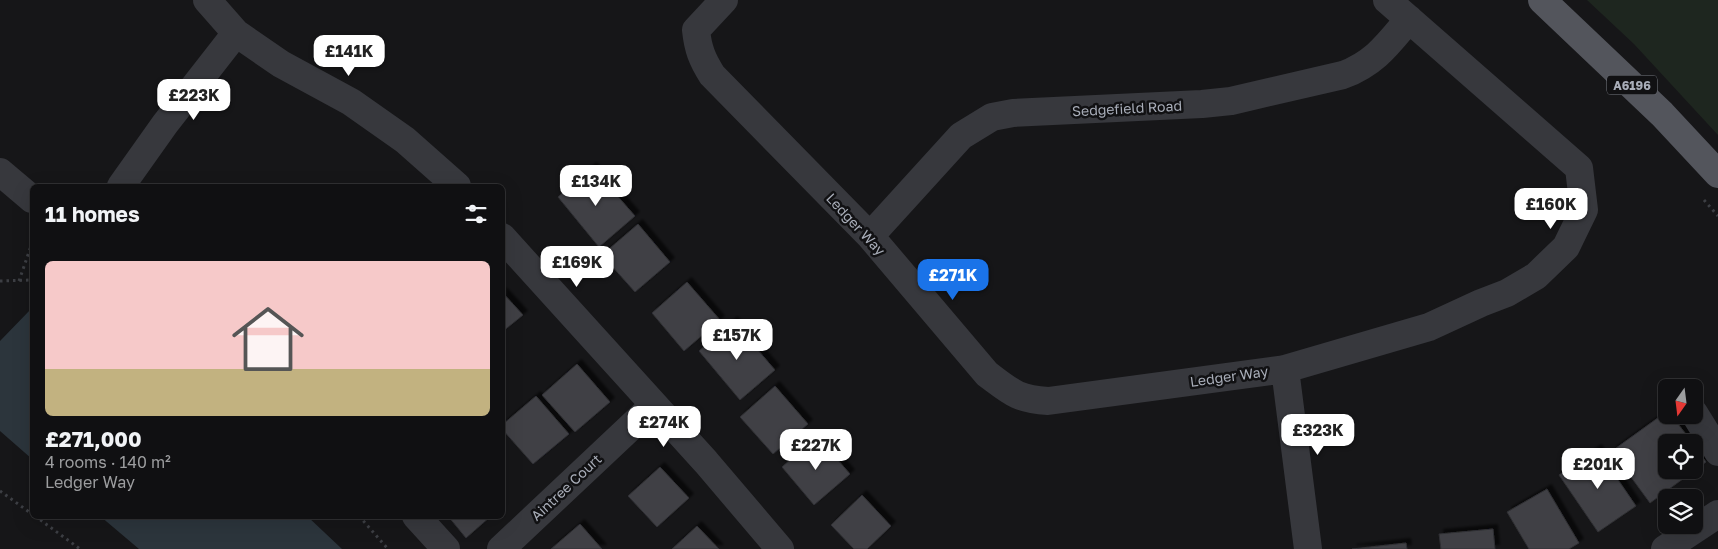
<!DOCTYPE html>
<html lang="en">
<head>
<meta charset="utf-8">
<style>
	:root { --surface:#101012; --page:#19191b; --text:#f1f3f6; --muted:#9c9d9f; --line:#303032; --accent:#1a73e8 }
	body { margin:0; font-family:"Golos Text",sans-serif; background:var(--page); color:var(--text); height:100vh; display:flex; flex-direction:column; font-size:19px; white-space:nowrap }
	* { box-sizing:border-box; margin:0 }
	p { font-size:16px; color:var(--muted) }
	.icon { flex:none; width:28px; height:28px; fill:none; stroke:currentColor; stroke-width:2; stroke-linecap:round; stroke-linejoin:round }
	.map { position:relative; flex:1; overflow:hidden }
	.drawer { position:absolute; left:30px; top:184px; width:475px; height:335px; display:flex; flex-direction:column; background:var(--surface); border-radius:8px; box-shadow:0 5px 20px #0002,0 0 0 1px var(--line) }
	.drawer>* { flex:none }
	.needle { width:32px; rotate:194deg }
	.buttons { position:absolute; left:1658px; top:379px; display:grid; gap:10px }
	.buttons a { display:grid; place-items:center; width:45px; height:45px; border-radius:8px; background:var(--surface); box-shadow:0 5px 20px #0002,0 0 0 1px var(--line); font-size:25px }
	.price { position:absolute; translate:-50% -42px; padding:0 11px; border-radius:10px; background:#fff; color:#222; font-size:16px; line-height:32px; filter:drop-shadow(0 1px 2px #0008) }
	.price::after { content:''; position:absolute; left:50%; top:30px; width:15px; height:11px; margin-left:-8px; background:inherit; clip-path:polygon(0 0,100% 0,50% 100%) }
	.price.current { background:var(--accent); color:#fff }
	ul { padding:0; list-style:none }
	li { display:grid; align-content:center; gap:10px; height:265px; padding:0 15px }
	li span { display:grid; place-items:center; height:155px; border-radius:8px; color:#555 }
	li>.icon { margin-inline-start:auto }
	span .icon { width:90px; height:90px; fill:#fffc; stroke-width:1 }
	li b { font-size:21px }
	h2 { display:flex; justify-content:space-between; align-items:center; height:60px; padding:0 15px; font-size:21px }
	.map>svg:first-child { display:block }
	.green { fill:#1e261f }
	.water { fill:#2c353c }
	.building { fill:#404145; stroke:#303034; filter:url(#shadow) }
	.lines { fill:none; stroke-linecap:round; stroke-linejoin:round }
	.path { stroke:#3d3f44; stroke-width:3; stroke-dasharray:2.5 4; stroke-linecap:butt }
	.minor { stroke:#37383d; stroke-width:28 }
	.major { stroke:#53555c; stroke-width:28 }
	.labels { text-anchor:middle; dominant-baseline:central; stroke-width:5; stroke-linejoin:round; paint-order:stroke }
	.shield { fill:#111113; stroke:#7b7e86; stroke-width:1 }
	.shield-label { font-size:12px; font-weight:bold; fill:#a8adb8 }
	.street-label { font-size:14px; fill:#a8adb8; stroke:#111113 }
</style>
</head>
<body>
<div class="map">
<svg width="1718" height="549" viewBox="0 0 1718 549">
	<defs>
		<filter id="shadow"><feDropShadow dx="4.5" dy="-4.5" stdDeviation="1" flood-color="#0009"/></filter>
	</defs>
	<rect width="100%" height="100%" fill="#161618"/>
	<path class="green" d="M 1587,0 L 1718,0 L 1718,135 L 1634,44 Z"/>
	<path class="water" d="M 32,308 L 32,459 L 0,431 L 0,341 Z
		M 100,516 L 307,516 L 342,549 L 139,549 Z"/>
	<path class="building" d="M 592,167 L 635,216 L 599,247 L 558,197 Z
		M 638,224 L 670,262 L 635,292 L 602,255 Z
		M 687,282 L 720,320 L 684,351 L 652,313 Z
		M 502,292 L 523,315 L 502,332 Z
		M 733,321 L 775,370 L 740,400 L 699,351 Z
		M 577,364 L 610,402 L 575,432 L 542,395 Z
		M 775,386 L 808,424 L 773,454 L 740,417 Z
		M 536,396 L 569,434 L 533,464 L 502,429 L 502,425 Z
		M 1666,412 L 1666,415 L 1671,415 L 1692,442 L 1666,442 L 1666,470 L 1694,470 L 1694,445 L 1706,462 L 1650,503 L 1612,451 Z
		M 817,436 L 850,474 L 814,505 L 782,467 Z
		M 1597,449 L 1636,506 L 1598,532 L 1559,475 Z
		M 660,467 L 689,498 L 657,527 L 628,496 Z
		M 1547,489 L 1579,543 L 1569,549 L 1529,549 L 1507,512 Z
		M 862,495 L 891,526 L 867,549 L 854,549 L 831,525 Z
		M 448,516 L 491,516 L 466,538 Z
		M 580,524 L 602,549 L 551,549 Z
		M 697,526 L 719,549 L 672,549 Z
		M 1493,529 L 1495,549 L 1441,549 L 1439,534 Z
		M 1406,543 L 1407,549 L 1352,549 Z"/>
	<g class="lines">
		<path class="path" d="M 1704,200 L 1718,216
			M 0,281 L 32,280
			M 19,281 L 32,243
			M 0,491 L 32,514
			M 35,516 L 80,549
			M 359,516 L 388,549"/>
		<path class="minor" d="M 207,0 L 236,33 L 281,64 L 351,102 L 405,140 L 457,186
			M 724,0 L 696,30 C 698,49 702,59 712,75 L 870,236 L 987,374 C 1011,392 1017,399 1048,401 L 1285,369 L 1429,327 L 1481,303 L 1507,293 L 1536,276 L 1566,247 L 1584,210 L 1579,168 L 1387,0
			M 0,172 L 32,199
			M 121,186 L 165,124 L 236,33
			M 870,236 L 961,136 L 992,117 L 1013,113 L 1202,104 L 1231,101 L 1343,75 C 1375,63 1388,44 1409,19
			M 502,237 L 706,462 L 780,549
			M 1285,369 L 1308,549
			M 1694,413 L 1718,452
			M 416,516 L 446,549
			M 501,549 L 654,405
			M 1665,549 L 1718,514"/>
		<path class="major" d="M 1542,0 L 1662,114 L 1718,174"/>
	</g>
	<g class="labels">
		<rect class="shield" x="1607" y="75.5" width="50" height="19" rx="4"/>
		<g class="shield-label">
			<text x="1632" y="85">A6196</text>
		</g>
		<g class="street-label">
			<text transform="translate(1127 108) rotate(-3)">Sedgefield Road</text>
			<text transform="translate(856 224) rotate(47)">Ledger Way</text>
			<text transform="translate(1229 376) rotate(-8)">Ledger Way</text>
			<text transform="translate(566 487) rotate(-43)">Aintree Court</text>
		</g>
	</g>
</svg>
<div class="buttons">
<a><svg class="needle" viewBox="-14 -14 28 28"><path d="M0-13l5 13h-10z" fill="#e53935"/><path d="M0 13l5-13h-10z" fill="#9c9d9f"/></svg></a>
<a><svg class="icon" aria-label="locate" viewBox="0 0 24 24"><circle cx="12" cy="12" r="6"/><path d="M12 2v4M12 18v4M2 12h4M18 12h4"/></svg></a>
<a><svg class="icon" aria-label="layers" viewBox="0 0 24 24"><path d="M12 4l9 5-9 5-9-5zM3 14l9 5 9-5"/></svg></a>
</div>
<b class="price" style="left:349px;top:77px">£141K</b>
<b class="price" style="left:194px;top:121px">£223K</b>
<b class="price" style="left:596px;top:207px">£134K</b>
<b class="price" style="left:1551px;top:230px">£160K</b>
<b class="price" style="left:577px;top:288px">£169K</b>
<b class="price current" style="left:953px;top:301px">£271K</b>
<b class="price" style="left:737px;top:361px">£157K</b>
<b class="price" style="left:664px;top:448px">£274K</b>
<b class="price" style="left:1318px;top:456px">£323K</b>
<b class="price" style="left:816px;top:471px">£227K</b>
<b class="price" style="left:1598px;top:490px">£201K</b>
<section class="drawer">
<h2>11 homes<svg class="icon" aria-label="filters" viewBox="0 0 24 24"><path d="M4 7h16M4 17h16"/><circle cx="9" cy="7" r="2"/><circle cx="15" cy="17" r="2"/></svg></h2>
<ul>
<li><span style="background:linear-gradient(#f6c9c9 70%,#c2b280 0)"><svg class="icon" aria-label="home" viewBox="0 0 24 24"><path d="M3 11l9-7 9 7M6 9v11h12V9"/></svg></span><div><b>£271,000</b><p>4 rooms · 140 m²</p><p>Ledger Way</p></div></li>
</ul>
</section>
</div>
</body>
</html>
